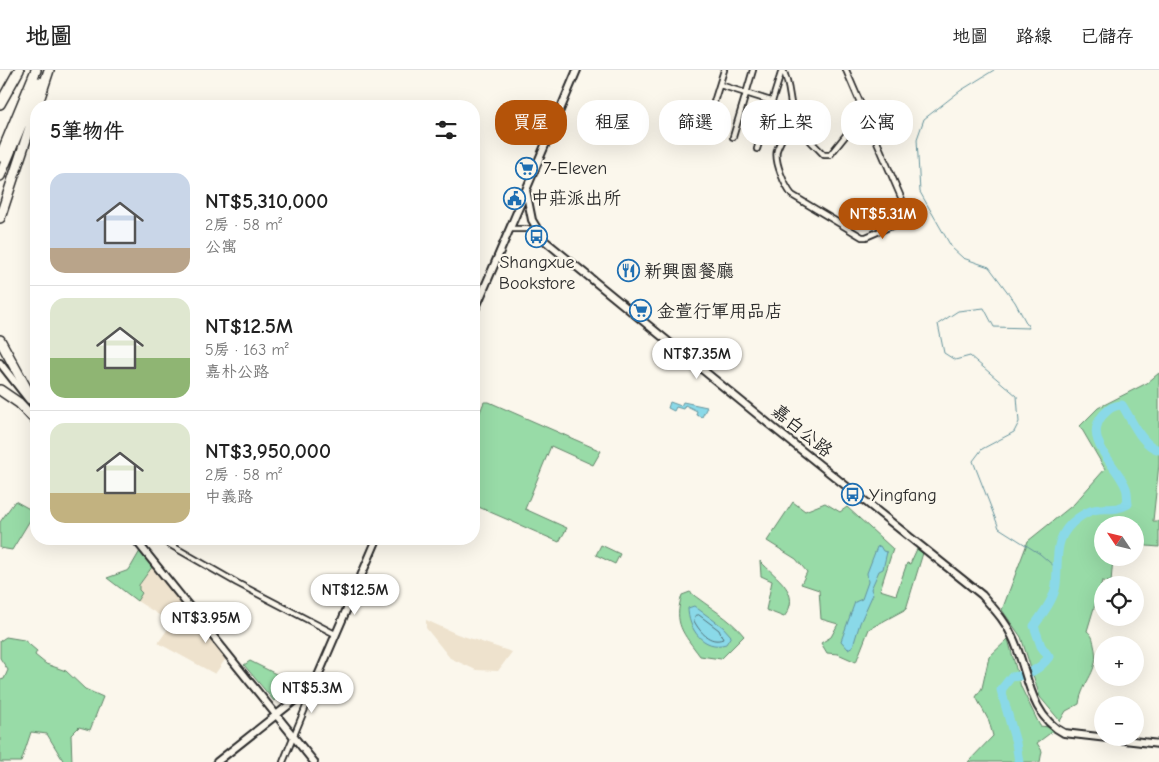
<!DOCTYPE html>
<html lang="zh-TW">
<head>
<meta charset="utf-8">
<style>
	:root { --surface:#fff; --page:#f2f2f2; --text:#222; --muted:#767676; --line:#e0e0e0; --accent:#b45309 }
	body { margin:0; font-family:"Comic Neue","LXGW WenKai TC",sans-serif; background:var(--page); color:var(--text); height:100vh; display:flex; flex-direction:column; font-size:19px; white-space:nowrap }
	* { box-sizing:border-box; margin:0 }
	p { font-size:16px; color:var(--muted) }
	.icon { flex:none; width:28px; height:28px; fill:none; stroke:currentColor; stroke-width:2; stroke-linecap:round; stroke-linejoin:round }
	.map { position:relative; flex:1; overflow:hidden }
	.side { position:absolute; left:30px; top:30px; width:450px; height:445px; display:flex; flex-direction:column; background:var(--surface); border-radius:20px; box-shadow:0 5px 20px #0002 }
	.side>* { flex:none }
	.banner { position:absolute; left:495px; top:30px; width:475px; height:45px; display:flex; gap:10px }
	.needle { width:32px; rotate:305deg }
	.fabs { position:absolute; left:1094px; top:446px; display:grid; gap:10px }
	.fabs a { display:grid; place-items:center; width:50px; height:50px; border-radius:50%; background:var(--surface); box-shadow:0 5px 20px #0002; font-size:25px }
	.price { position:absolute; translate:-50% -42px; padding:0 11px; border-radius:18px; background:#fff; color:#222; font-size:16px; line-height:32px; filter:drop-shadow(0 1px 2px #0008) }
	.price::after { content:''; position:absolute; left:50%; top:30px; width:15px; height:11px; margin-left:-8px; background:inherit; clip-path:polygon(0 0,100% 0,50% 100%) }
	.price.selected { background:var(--accent); color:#fff }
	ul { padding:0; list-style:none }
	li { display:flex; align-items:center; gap:15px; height:125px; padding:0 20px }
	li+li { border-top:1px solid var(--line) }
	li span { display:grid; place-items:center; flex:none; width:140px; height:100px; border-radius:15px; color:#555 }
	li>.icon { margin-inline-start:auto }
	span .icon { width:60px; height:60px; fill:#fffc; stroke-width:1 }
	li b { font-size:21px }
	h2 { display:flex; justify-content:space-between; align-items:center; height:60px; padding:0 20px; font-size:21px }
	.tag { padding:0 18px; border-radius:20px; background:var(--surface); box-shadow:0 5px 20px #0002; font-size:18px; line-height:45px }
	.tag.selected { background:var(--accent); color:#fff }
	header { display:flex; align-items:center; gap:30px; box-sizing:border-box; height:70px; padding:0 25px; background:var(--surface); border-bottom:1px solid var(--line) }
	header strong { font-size:24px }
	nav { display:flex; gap:28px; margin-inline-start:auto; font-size:18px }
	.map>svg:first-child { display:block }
	.built { fill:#eee2cd }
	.green { fill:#98dba7; stroke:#628369 }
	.water { fill:#8ad9e8; stroke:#64939c }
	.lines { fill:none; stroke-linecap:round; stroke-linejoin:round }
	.shore { stroke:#517177; stroke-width:1 }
	.stream { stroke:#64939c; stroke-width:1 }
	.river { stroke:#8ad9e8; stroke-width:9 }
	.street-casing { stroke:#2b2b2b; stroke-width:8 }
	.secondary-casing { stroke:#2b2b2b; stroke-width:10 }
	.highway-casing { stroke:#2b2b2b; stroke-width:12 }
	.street { stroke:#fbf7ec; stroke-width:4.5 }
	.secondary { stroke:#fbf7ec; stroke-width:6 }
	.highway { stroke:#fbf7ec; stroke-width:9 }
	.labels { text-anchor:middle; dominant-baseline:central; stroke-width:4.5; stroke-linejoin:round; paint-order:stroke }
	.poi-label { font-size:18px; fill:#2b2b2b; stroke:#fbf7ec; text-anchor:start }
	.street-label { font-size:18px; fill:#2b2b2b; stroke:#fbf7ec }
</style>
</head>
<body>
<header>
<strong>地圖</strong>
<nav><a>地圖</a><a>路線</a><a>已儲存</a></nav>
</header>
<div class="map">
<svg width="1159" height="692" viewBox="0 0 1159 692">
	<rect width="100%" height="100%" fill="#fbf7ec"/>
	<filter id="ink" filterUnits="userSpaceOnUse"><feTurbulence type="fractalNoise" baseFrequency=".02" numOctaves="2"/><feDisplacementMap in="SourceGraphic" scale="10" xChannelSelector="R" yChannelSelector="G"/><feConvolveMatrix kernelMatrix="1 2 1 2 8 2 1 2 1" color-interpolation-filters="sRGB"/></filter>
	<g filter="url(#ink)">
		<path class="built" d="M 152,497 L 227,587 L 215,604 L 158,573 L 172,553 L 137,531 L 142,523 L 139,520 L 139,515 Z
			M 426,550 L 457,564 L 512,582 L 498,601 L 476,600 L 450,588 L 426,558 Z"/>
		<path class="green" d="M 1159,303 L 1159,394 L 1153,451 L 1159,451 L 1159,477 L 1135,475 L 1135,455 L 1102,455 L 1102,488 L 1113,488 L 1111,512 L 1102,511 L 1087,561 C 1092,565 1093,568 1094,575 C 1101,602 1082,610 1079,634 L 1066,641 L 1060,651 L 1040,627 L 1021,567 L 1002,540 L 1028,471 L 1074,434 L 1105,399 L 1080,356 L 1098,338 L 1147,313 Z
			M 484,332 L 489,332 L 601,381 L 593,395 L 551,376 L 525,439 L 567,458 L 559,472 L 474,435 L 474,357 Z
			M 15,431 L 35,442 L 12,480 L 0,478 L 0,452 Z
			M 793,432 L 805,441 L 825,433 L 840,442 L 847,437 L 893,479 L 880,520 L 896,525 L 907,493 L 910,494 L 917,479 L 923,483 L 906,539 L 869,559 L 856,592 L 838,584 L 827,583 L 821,573 L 831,567 L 838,554 L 821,549 L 819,520 L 801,514 L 807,502 L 796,489 L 767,471 Z
			M 601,475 L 620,484 L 615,494 L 596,485 Z
			M 140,481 L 152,497 L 139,515 L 139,520 L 142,523 L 137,531 L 107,508 L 129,500 Z
			M 760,491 C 776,508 803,523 784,547 L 766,540 L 772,511 L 761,506 Z
			M 690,522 C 708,537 730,548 744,566 L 721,589 L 700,586 C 683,563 673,554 682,525 Z
			M 6,567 L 24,570 L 37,581 L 35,585 L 46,594 L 66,601 L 85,619 L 103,627 L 90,660 L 79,657 L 71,665 L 72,692 L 64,692 L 47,664 L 31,662 L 21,692 L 0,692 L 0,610 L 4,609 L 8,600 L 0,588 L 0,571 Z
			M 1008,569 L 1021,617 L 1040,656 L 1057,658 L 1037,673 L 1042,681 L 1040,692 L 968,692 L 993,666 L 989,651 L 976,627 L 982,618 L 989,587 Z
			M 250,591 L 296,614 L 274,631 L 244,595 Z"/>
		<path class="water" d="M 670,332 L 681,336 L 683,332 L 707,337 L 702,347 L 696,345 L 697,341 L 685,335 L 683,339 L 676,337 L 674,341 L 668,338 Z
			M 880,476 L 883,481 L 887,482 L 883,499 L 879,501 L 871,519 L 873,524 L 860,553 L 853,576 L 848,579 L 841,571 L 855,532 L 862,529 L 868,512 L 867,503 L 877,477 Z
			M 694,536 L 723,557 L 731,566 L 726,574 C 703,581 688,558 688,538 Z"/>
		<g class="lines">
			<path class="shore" d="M 699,545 L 719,560 L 723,569 C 710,574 700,562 694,551 L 695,546 Z"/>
			<path class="stream" d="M 994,0 L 960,21 L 924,49 L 917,69 L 920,122 L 952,178 L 963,188 L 989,197 L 1015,232 L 1029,258 L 994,257 L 984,238 L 958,241 L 938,254 L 944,283 L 955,290 L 970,286 L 1017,326 L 1019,352 L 1014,362 L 982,379 L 973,391 L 999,458 L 1040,484 L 1055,497"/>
			<path class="river" d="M 1019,692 L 1016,673 L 1001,620 L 1011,607 C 1027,606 1040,599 1049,587 L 1041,576 L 1034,556 C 1042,544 1054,530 1056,515 C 1059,488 1052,467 1078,448 C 1101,431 1109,445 1128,434 C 1127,429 1128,423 1126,418 C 1119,397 1081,369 1103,345 C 1110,338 1112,336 1122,335 C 1132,350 1141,375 1159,380"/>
			<defs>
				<path id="street" d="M 783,0 C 790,14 789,28 793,43 C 797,60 812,72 824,85 L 830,85 L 846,65
					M 720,15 L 771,31
					M 793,44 C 790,57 781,68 777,80 C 774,92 785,116 792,125 L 862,167 L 866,167 L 910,148 L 846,0
					M 709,48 L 724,0
					M 733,67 L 753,0
					M 757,79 L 782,0
					M 510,159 L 536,159
					M 160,469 L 237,513 L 335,564
					M 283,692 L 314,617"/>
				<path id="secondary" d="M 577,0 L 526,120 L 532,150 L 544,170 L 775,359 L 982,525 C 993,538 1005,550 1012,566 C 1028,598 1028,645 1064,663 L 1159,674
					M 474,242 L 526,121
					M 0,293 L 29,330
					M 135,469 L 314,692
					M 217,692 L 314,615 L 377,469"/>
				<path id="highway" d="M 0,34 L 19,0
					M 0,87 L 36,0
					M 0,106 L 39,12
					M 0,148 L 49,0
					M 0,270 L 36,336
					M 0,320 L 19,333 L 36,351"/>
			</defs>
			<use href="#street" class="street-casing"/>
			<use href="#secondary" class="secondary-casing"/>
			<use href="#highway" class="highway-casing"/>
			<use href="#street" class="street"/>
			<use href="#secondary" class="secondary"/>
			<use href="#highway" class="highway"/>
		</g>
	</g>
	<defs>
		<symbol id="supermarket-ring" viewBox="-11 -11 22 22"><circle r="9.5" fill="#fbf7ec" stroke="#1f6fb2" stroke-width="1.5"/><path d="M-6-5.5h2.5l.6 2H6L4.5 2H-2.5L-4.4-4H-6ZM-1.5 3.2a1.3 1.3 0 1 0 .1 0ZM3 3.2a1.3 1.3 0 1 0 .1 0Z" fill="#1f6fb2"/></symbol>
		<symbol id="civic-ring" viewBox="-11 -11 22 22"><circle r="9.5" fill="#fbf7ec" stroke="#1f6fb2" stroke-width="1.5"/><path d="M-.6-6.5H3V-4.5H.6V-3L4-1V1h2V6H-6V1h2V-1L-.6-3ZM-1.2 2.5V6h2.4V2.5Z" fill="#1f6fb2"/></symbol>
		<symbol id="bus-ring" viewBox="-11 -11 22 22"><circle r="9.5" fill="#fbf7ec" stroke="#1f6fb2" stroke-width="1.5"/><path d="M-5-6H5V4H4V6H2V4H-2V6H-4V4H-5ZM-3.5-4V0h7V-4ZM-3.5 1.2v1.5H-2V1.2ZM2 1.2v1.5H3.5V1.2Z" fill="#1f6fb2"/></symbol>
		<symbol id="restaurant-ring" viewBox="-11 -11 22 22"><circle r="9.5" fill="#fbf7ec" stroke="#1f6fb2" stroke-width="1.5"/><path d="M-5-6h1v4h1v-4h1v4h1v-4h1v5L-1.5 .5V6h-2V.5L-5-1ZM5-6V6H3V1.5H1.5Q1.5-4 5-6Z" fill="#1f6fb2"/></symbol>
	</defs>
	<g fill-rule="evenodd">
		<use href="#supermarket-ring" x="514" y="86" width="25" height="25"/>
		<use href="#civic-ring" x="502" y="116" width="25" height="25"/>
		<use href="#bus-ring" x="524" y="154" width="25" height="25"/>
		<use href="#restaurant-ring" x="616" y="188" width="25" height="25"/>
		<use href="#supermarket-ring" x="628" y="228" width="25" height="25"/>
		<use href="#bus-ring" x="840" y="412" width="25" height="25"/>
	</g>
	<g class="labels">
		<g class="poi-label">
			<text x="543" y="98">7-Eleven</text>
			<text x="531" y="128">中莊派出所</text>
			<text x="537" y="192" text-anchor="middle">Shangxue<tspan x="537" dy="21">Bookstore</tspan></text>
			<text x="644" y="201">新興園餐廳</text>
			<text x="657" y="241">金萱行軍用品店</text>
			<text x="869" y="425">Yingfang</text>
		</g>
		<g class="street-label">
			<text transform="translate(802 361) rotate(39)">嘉白公路</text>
		</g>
	</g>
</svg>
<div class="fabs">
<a><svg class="needle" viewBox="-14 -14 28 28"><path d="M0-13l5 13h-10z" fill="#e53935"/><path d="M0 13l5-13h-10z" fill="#767676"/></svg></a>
<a><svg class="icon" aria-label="locate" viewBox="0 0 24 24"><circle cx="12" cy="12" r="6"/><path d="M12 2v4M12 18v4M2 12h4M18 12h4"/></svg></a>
<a>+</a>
<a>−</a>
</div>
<b class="price selected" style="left:883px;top:170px">NT$5.31M</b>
<b class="price" style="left:697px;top:310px">NT$7.35M</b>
<b class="price" style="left:355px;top:546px">NT$12.5M</b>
<b class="price" style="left:206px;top:574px">NT$3.95M</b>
<b class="price" style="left:312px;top:644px">NT$5.3M</b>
<div class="banner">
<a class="tag selected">買屋</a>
<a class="tag">租屋</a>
<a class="tag">篩選</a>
<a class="tag">新上架</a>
<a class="tag">公寓</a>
</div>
<section class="side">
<h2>5筆物件<svg class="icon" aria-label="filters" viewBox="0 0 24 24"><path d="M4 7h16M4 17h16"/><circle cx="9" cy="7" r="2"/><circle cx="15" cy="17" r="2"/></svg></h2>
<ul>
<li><span style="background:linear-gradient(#c9d6e8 75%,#b9a48a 0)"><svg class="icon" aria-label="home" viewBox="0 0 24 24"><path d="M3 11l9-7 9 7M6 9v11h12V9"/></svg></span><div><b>NT$5,310,000</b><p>2房 · 58 m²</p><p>公寓</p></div></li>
<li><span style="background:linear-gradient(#dfe7d0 60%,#8fb573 0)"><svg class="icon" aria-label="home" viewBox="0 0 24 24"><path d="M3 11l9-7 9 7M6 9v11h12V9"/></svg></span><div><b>NT$12.5M</b><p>5房 · 163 m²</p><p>嘉朴公路</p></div></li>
<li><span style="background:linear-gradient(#dfe7d0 70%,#c2b280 0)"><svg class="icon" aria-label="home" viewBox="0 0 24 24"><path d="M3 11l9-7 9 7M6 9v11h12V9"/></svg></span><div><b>NT$3,950,000</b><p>2房 · 58 m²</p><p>中義路</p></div></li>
</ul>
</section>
</div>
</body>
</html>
